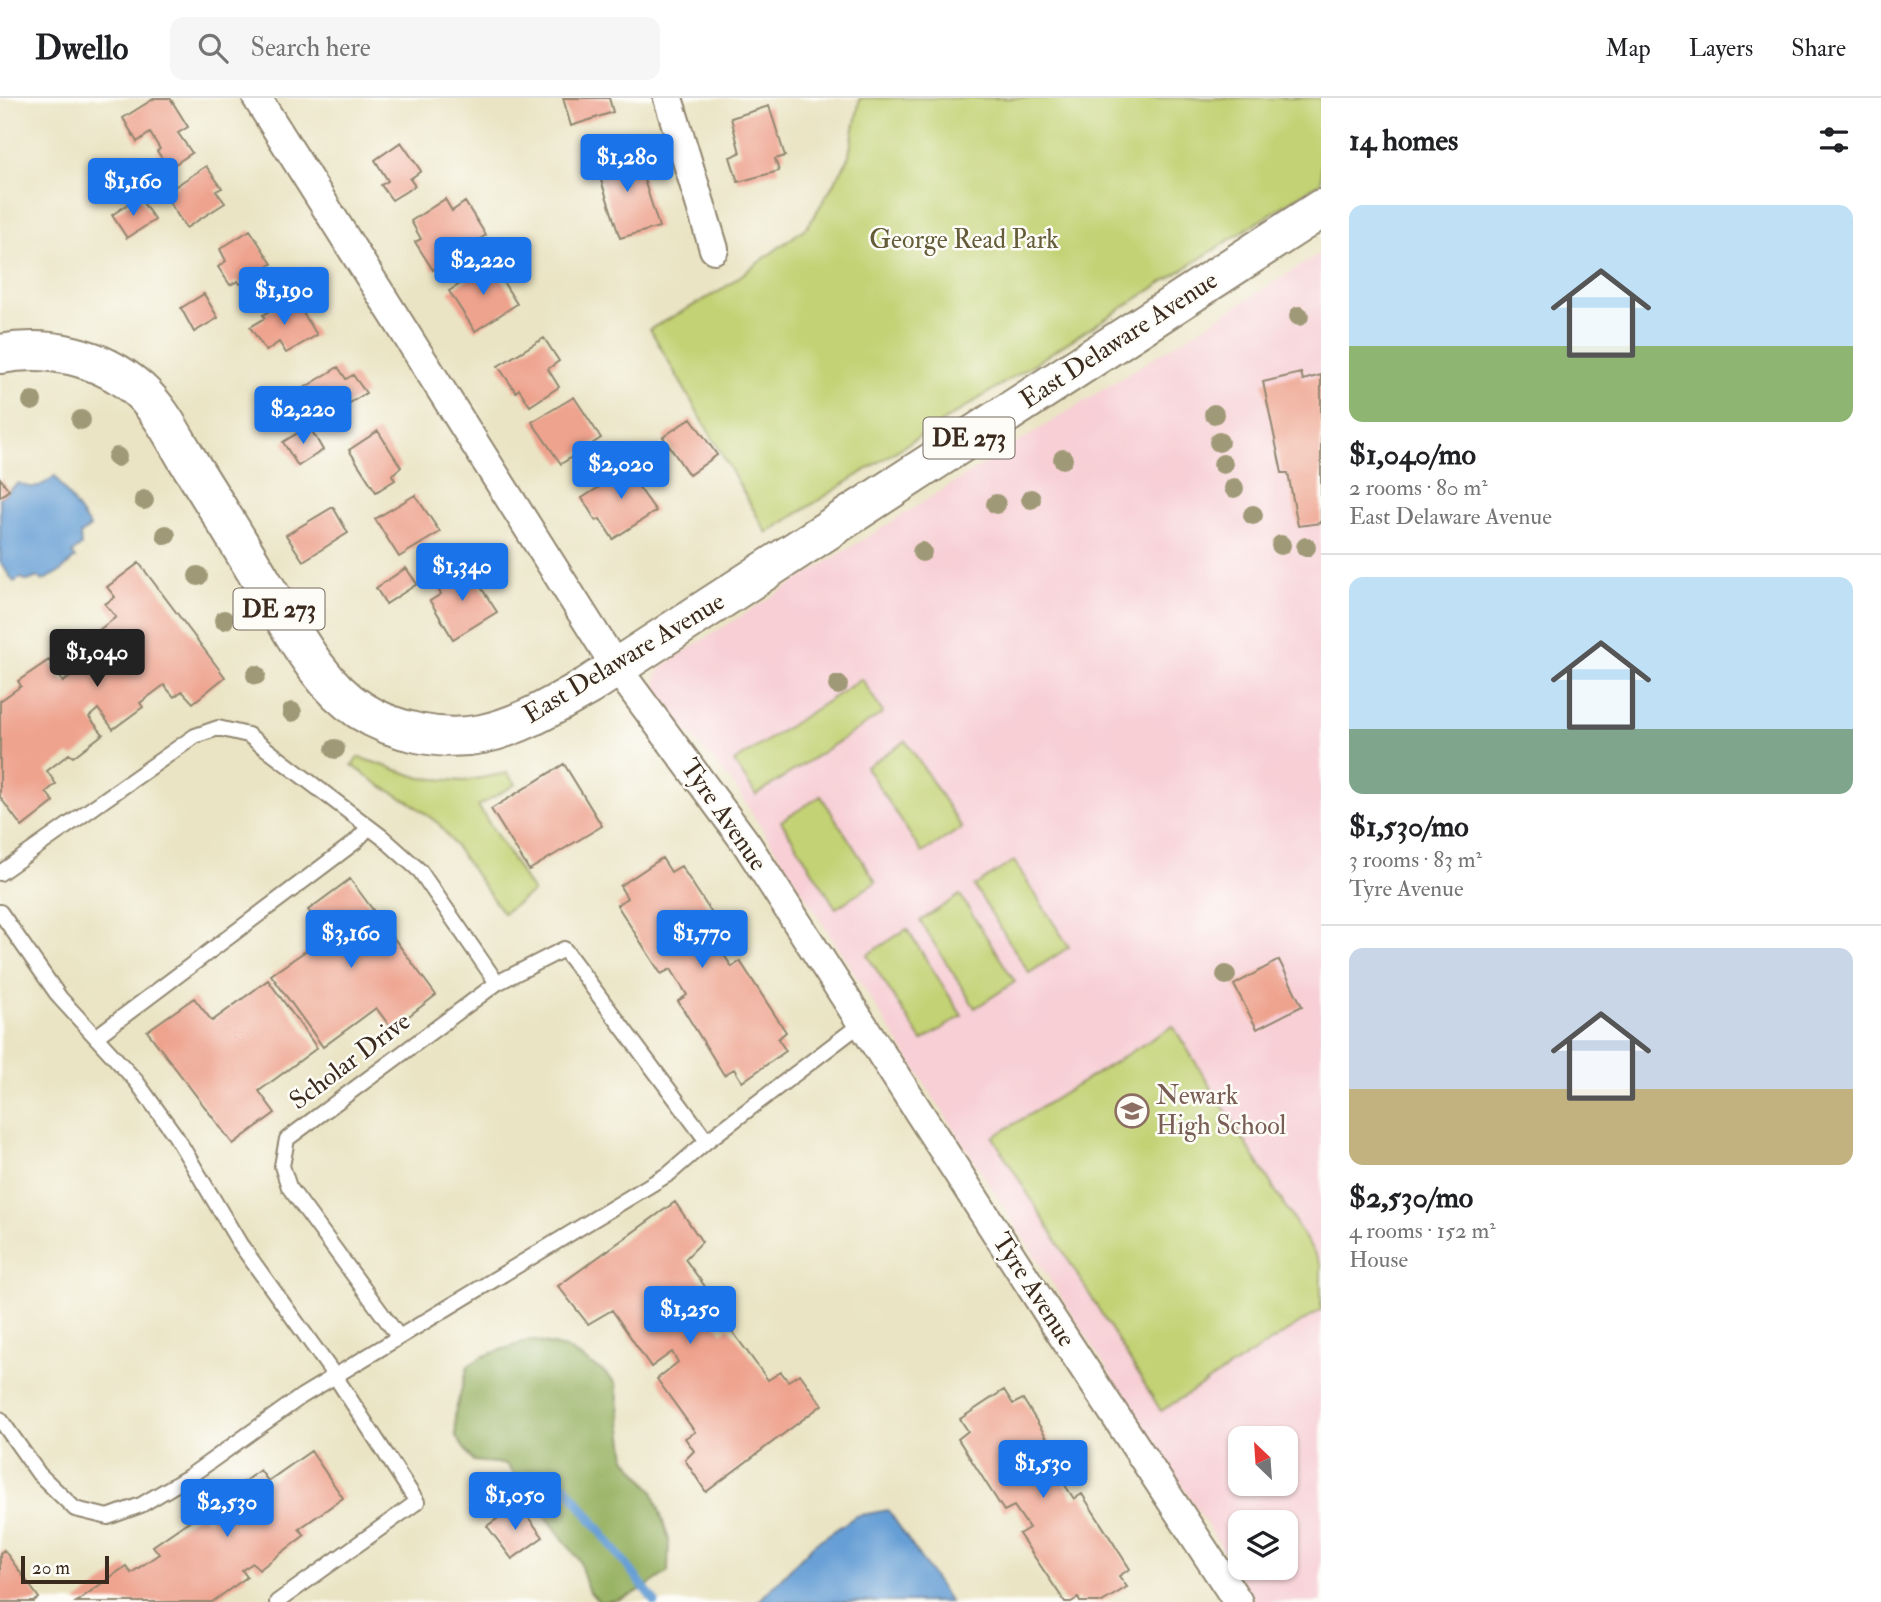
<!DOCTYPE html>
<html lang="en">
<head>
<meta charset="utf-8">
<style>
	:root { --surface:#fff; --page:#f6f6f6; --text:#202124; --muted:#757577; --line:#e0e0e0; --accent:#1a73e8 }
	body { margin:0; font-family:"IM FELL Double Pica",serif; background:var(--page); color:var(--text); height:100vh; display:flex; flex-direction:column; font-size:26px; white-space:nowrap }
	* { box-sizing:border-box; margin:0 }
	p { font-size:23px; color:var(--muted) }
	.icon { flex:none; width:38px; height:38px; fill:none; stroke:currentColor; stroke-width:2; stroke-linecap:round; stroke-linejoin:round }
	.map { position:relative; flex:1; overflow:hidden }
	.side { display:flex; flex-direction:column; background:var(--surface); width:560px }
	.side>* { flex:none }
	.needle { width:46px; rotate:335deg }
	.controls { position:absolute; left:1228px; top:1328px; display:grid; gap:14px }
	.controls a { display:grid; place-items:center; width:70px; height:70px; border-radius:14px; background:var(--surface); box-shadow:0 2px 5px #0004; font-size:35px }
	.scale { position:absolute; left:21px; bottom:18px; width:88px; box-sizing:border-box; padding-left:7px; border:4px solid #3b2a1e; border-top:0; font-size:19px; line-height:24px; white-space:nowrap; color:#3b2a1e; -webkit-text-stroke:5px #fdfcf7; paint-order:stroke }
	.price { position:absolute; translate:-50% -60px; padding:0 16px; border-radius:7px; background:var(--accent); color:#fff; font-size:23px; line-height:46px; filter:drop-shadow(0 2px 4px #0008) }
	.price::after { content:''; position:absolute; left:50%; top:42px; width:21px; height:16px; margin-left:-10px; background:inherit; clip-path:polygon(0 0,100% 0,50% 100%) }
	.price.on { background:#222; color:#fff }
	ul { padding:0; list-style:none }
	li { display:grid; align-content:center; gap:14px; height:371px; padding:0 28px }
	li+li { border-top:2px solid var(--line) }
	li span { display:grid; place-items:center; height:217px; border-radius:14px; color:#555 }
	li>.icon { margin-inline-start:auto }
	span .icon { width:126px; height:126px; fill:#fffc; stroke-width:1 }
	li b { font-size:30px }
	h2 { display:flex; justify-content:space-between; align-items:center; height:84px; padding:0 28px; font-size:30px }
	header { display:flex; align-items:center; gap:42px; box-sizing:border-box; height:98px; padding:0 35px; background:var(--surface); border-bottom:2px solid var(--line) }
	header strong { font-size:33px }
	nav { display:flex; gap:38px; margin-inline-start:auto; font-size:24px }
	.search { width:490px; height:63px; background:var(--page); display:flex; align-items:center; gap:18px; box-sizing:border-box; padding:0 24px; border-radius:14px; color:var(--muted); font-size:26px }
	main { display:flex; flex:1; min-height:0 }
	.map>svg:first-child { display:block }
	.built { fill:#f7cfd5; fill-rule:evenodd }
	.green { fill:#c3d274; stroke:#7f7e49; stroke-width:2 }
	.forest { fill:#9ab466; stroke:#6a6f42; stroke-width:2 }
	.water { fill:#669fd5; stroke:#50647a; stroke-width:2 }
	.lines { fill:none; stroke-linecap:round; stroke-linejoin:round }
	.stream { stroke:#669fd5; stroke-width:9 }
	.building { fill:#eea38e }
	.service-casing { stroke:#928771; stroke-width:18 }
	.minor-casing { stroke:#928771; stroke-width:32 }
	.primary-casing { stroke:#928771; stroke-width:42 }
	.service { stroke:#fff; stroke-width:14 }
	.minor { stroke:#fff; stroke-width:28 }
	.primary { stroke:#fff; stroke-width:38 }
	.tree { fill:#a09977 }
	.labels { text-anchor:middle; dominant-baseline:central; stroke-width:5; stroke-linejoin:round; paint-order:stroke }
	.shield { fill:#fdfcf7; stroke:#75695f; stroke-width:2 }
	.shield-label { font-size:24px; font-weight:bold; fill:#3b2a1e }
	.park-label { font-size:26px; fill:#645c38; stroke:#fdfcf7 }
	.street-label { font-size:26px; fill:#3b2a1e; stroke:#fdfcf7 }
	.education-label { font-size:26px; fill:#785e54; stroke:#fdfcf7; text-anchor:start }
</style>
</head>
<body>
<header>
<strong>Dwello</strong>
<div class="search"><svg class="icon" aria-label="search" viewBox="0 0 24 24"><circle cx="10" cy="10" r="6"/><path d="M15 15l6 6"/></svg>Search here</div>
<nav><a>Map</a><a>Layers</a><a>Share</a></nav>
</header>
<main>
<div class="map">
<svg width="1321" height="1504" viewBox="0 0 1321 1504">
	<rect width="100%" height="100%" fill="#fdfcf7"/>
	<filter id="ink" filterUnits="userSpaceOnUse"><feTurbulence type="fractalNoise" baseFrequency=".0143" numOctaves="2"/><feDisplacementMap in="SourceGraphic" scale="14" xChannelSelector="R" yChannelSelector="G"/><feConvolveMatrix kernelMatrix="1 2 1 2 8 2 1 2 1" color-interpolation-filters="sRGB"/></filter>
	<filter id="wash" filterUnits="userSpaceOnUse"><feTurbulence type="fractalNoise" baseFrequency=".00686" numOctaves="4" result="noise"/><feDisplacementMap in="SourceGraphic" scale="28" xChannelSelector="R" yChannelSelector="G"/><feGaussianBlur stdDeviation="1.57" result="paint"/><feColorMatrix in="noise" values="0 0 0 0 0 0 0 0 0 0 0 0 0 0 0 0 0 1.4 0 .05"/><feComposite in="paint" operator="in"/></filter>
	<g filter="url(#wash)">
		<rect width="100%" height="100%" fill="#eae4c4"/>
		<path class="built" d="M 1321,155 L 1321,1504 L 1256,1504 L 734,687 L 663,606 L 656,591 L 657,576 L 663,568 L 685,553 ZM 1241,1340 L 1286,1340 L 1286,1386 L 1241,1386 ZM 1241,1424 L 1286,1424 L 1286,1470 L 1241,1470 Z"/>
		<path class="green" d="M 860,0 L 1321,0 L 1321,84 L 767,435 L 650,231 L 720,193 L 808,128 L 848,62 Z
			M 862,581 L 883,615 L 756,697 L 734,664 Z
			M 906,643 L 962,730 L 922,755 L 866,669 Z
			M 358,659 L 421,680 L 464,683 L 507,675 L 516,686 L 478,708 L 533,794 L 503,815 L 439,726 L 410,704 L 381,688 L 352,667 Z
			M 821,698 L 876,784 L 836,810 L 781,723 Z
			M 1014,763 L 1069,849 L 1029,875 L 974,788 Z
			M 960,797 L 1015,884 L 975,910 L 920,823 Z
			M 907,831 L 962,918 L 922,943 L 867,857 Z
			M 1173,928 L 1321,1166 L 1321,1212 L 1161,1313 L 993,1039 Z"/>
		<path class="forest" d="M 530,1242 L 565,1250 L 604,1274 L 616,1286 L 626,1360 L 653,1393 L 669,1442 L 668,1474 C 646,1489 627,1504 599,1504 L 588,1492 L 579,1462 L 506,1366 L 473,1363 L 456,1339 L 455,1315 L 468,1268 L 484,1258 Z"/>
		<path class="water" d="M 55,378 L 90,429 L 80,437 L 81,448 L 72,455 L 75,460 L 60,474 L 42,483 L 38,479 L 28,483 L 21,480 L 14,484 L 0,464 L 0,399 L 19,385 C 33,393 41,389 55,378 Z
			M 888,1412 L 950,1504 L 758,1504 L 813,1447 L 856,1418 Z"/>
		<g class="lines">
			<path class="stream" d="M 565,1387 L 655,1504"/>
		</g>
		<g id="blocks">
			<path class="building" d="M 155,0 L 170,0 L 188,29 L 178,35 L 192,55 L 169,70 L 157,53 L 160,51 L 150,35 L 137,44 L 123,20 Z
				M 563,0 L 609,0 L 613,14 L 571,28 Z
				M 769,8 L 785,58 L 775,61 L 779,73 L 738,84 L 730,59 L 740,55 L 731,20 Z
				M 401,44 L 421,73 L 410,81 L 415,88 L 392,102 L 381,87 L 388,83 L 375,62 Z
				M 634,50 L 659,129 L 620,140 L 595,64 Z
				M 206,68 L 222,90 L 216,93 L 225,105 L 186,130 L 164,96 Z
				M 139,99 L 155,122 L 127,140 L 112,117 Z
				M 445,101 L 452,113 L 465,104 L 486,137 L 433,172 L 415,144 L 421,141 L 411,123 Z
				M 250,132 L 272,166 L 240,186 L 238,183 L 230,187 L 218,169 L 226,163 L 220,151 Z
				M 492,166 L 517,206 L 475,233 L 449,193 Z
				M 204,196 L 218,220 L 194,234 L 181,210 Z
				M 293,199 L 317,237 L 286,255 L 279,244 L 266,253 L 250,229 L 265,220 L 263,217 Z
				M 544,240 L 559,263 L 548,271 L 559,289 L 530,308 L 519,291 L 516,294 L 498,268 Z
				M 338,269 L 346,281 L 353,277 L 366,295 L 324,321 L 304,290 Z
				M 1301,275 L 1303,282 L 1321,277 L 1321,425 L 1298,428 L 1288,375 L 1282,375 L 1263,284 Z
				M 574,299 L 601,340 L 561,366 L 532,324 Z
				M 691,320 L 717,357 L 689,377 L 663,339 Z
				M 309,328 L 323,352 L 298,368 L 283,344 Z
				M 378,333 L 401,369 L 392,377 L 395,382 L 376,394 L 349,352 Z
				M 639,364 L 651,379 L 638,388 L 656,413 L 613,441 L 600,421 L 596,423 L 582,400 Z
				M 0,380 L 9,392 L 0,399 Z
				M 415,397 L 440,434 L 399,459 L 375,421 Z
				M 333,409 L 348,435 L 303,463 L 286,437 Z
				M 139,465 L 225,579 L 193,605 L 182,593 L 174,599 L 164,587 L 140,605 L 143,609 L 113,631 L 98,611 L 89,619 L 103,636 L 73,659 L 69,656 L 47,673 L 56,686 L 46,694 L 54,704 L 22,729 L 0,699 L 0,603 L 21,588 L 18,583 L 49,562 L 63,584 L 74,576 L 58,555 L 86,534 L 91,538 L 116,519 L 105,506 L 115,499 L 107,489 Z
				M 467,468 L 497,514 L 453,541 L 430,503 L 441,496 L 436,488 Z
				M 406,470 L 417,486 L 386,506 L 376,490 Z
				M 564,666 L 602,728 L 529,772 L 491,711 Z
				M 662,760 L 671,774 L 681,768 L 728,840 L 718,848 L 732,869 L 740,863 L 786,934 L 778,941 L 786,953 L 742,984 L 734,971 L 724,977 L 678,903 L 687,897 L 671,871 L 661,876 L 617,807 L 627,800 L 620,788 Z
				M 350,781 L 436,897 L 392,931 L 376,910 L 323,949 L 271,877 L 327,838 L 308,812 Z
				M 1279,862 L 1302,908 L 1257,931 L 1234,887 Z
				M 268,882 L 317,950 L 259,993 L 275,1015 L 233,1046 L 147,933 L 194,900 L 212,923 Z
				M 675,1104 L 702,1144 L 685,1161 L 725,1216 L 714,1224 L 722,1234 L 729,1229 L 768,1282 L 781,1274 L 788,1283 L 800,1276 L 822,1307 L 706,1394 L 685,1362 L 694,1353 L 685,1340 L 695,1334 L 657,1281 L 678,1264 L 672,1254 L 651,1269 L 612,1212 L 588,1226 L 558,1188 Z
				M 1004,1292 L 1013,1306 L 1023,1301 L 1069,1376 L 1061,1381 L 1074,1401 L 1082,1396 L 1130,1471 L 1119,1478 L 1127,1489 L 1102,1504 L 1080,1504 L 1078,1500 L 1071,1504 L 1065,1504 L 1019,1436 L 1029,1430 L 1014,1408 L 1004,1413 L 958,1341 L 968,1333 L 960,1321 Z
				M 311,1353 L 343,1400 L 299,1431 L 305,1437 L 259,1472 L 253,1465 L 242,1472 L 247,1479 L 212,1504 L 76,1504 L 126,1468 L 131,1475 L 159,1456 L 153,1448 L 202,1414 L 207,1422 L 217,1414 L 212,1407 L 260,1372 L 268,1383 Z
				M 518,1406 L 543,1439 L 512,1461 L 487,1428 Z
				M 4,1452 L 39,1500 L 34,1504 L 0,1504 L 0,1455 Z"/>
		</g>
	</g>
	<g filter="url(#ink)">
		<use href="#blocks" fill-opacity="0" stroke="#928771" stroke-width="2"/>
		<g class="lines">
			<defs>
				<path id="service" d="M 0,775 L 195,638 L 218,630 L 248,637 L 382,739 L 420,773 L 497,885
					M 0,814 L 60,900 L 136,983 L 175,1037 L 240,1146 L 335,1278 L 417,1404 L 277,1504
					M 97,938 L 355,744 L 369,729
					M 399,1239 L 289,1089 L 282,1068 L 287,1041 L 497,885 L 564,851 L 707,1043
					M 0,1321 L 39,1376 L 75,1411 L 108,1419 L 141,1407 L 190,1378 L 302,1298 L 670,1075 L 707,1043 L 862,925"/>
				<path id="minor" d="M 257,0 L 616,569 L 746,745 L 1053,1223 L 1238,1504
					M 668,0 L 714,151"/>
				<path id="primary" d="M 0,256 C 48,247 101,258 139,292 C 159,310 173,337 187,361 C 214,404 241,448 267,492 C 293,533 318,585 360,612 C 394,634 442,644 482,636 C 521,628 554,607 588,588 L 1321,111"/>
			</defs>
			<use href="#service" class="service-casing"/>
			<use href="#minor" class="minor-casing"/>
			<use href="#primary" class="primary-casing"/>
			<use href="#service" class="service"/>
			<use href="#minor" class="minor"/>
			<use href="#primary" class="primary"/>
		</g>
		<g class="tree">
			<circle cx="1299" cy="218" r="10"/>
			<circle cx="32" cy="303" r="10"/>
			<circle cx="1214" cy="316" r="10"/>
			<circle cx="81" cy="322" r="10"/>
			<circle cx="1219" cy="344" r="10"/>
			<circle cx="117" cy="359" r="10"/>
			<circle cx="1063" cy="361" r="10"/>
			<circle cx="1223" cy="366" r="10"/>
			<circle cx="1234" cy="390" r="10"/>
			<circle cx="1031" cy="401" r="10"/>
			<circle cx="144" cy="402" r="10"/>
			<circle cx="996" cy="406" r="10"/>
			<circle cx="1253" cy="417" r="10"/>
			<circle cx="166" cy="437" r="10"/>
			<circle cx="1281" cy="447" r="10"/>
			<circle cx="1306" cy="449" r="10"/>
			<circle cx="922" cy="454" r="10"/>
			<circle cx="198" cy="478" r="10"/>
			<circle cx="224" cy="522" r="10"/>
			<circle cx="256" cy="577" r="10"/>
			<circle cx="838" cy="587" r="10"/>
			<circle cx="292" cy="614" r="10"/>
			<circle cx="335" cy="651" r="10"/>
			<circle cx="1226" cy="877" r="10"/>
		</g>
	</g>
	<defs>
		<symbol id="school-ring" viewBox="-11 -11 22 22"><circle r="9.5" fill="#fdfcf7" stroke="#8d6e63" stroke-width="1.5"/><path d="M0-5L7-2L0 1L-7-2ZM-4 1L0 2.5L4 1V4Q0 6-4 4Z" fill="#8d6e63"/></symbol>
	</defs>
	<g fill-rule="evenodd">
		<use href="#school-ring" x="1113" y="994" width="38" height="38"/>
	</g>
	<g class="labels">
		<g class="shield">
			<rect x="923.5" y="319.5" width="91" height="41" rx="5"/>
			<rect x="233.5" y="490.5" width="91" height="41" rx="5"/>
		</g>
		<g class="shield-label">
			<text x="969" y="340">DE 273</text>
			<text x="279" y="511">DE 273</text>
		</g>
		<g class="park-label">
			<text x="964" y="142">George Read Park</text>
		</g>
		<g class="street-label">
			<text transform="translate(1119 242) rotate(-33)">East Delaware Avenue</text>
			<text transform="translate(624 560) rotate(-31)">East Delaware Avenue</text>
			<text transform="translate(724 717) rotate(55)">Tyre Avenue</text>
			<text transform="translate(350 963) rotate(-37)">Scholar Drive</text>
			<text transform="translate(1034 1192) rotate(57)">Tyre Avenue</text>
		</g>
		<g class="education-label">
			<text x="1156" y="998">Newark<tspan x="1156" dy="30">High School</tspan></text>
		</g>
	</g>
</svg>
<div class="controls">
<a><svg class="needle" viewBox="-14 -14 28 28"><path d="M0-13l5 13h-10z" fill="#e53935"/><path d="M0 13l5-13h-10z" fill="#757577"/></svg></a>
<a><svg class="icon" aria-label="layers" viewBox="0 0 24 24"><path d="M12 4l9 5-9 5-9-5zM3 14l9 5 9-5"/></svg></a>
</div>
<div class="scale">20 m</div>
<b class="price" style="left:627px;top:96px">$1,280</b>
<b class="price" style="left:133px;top:120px">$1,160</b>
<b class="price" style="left:483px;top:199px">$2,220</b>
<b class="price" style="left:284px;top:229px">$1,190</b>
<b class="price" style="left:303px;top:348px">$2,220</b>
<b class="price" style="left:621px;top:403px">$2,020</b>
<b class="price" style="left:462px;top:505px">$1,340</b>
<b class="price on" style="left:97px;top:591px">$1,040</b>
<b class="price" style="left:351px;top:872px">$3,160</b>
<b class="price" style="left:702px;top:872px">$1,770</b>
<b class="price" style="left:690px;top:1248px">$1,250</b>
<b class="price" style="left:1043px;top:1402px">$1,530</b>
<b class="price" style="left:515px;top:1434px">$1,050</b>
<b class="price" style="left:227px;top:1441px">$2,530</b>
</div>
<section class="side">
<h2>14 homes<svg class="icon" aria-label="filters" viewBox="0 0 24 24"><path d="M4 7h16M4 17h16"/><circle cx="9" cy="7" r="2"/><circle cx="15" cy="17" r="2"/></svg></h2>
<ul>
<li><span style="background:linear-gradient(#bfe0f5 65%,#8fb573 0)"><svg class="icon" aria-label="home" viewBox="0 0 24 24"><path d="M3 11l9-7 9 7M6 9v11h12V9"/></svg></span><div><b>$1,040/mo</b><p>2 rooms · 80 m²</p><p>East Delaware Avenue</p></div></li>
<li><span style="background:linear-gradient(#bfe0f5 70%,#7fa58c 0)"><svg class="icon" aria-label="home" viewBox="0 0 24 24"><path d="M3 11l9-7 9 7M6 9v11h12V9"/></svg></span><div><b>$1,530/mo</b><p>3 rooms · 83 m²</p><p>Tyre Avenue</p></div></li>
<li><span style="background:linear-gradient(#c9d6e8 65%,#c2b280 0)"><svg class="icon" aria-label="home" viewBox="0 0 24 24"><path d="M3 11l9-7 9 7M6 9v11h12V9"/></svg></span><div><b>$2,530/mo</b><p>4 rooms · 152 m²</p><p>House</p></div></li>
</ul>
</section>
</main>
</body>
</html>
